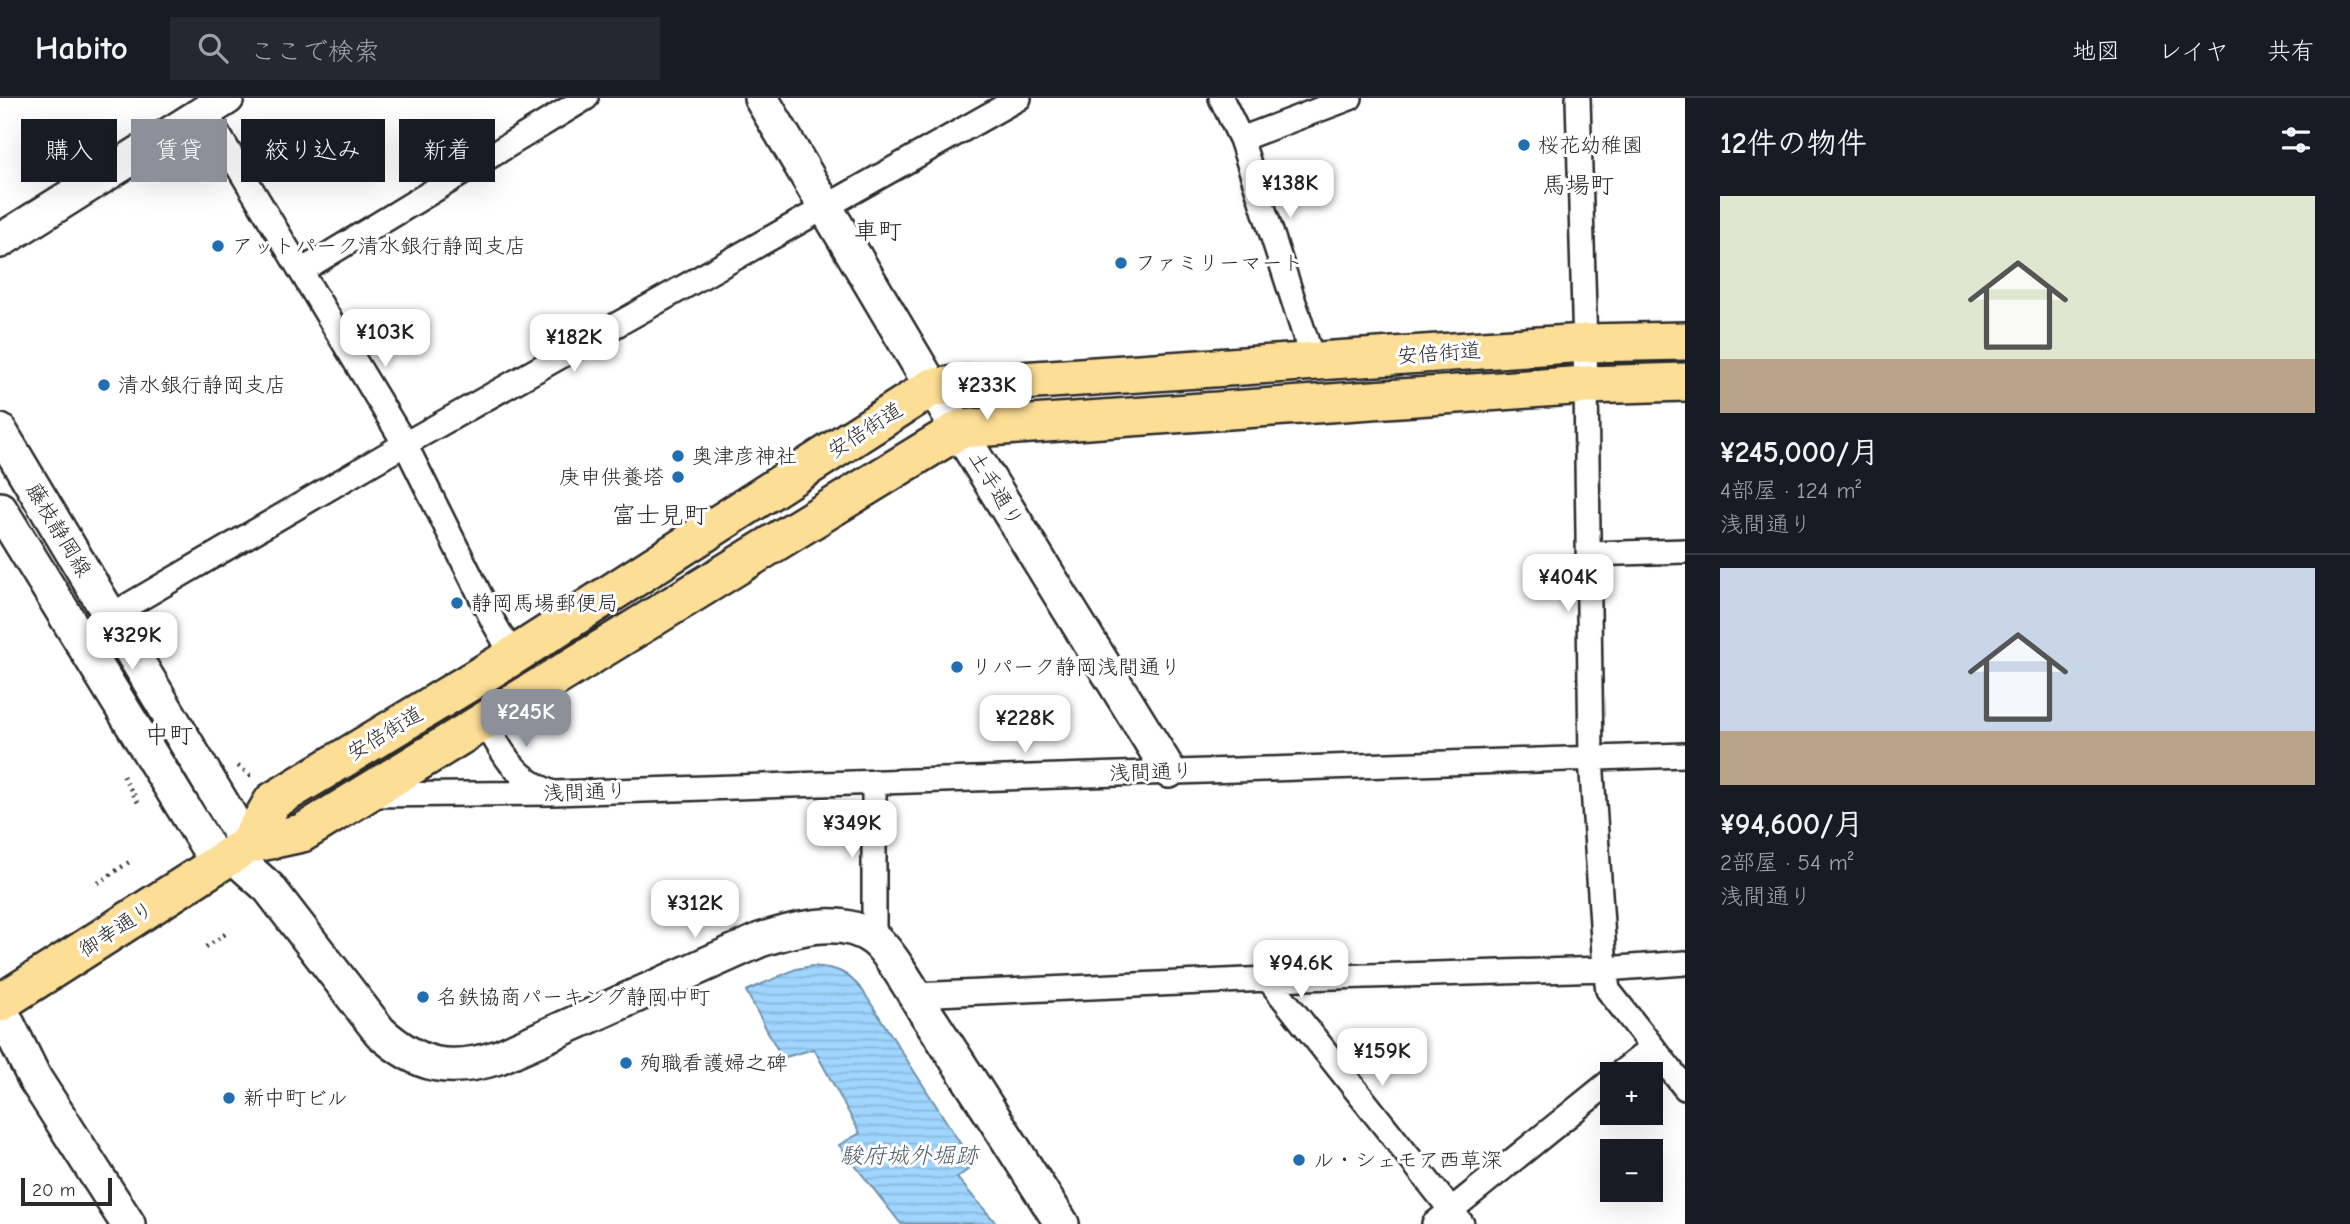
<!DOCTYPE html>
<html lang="ja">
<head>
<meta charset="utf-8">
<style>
	:root { --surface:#171b24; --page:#242831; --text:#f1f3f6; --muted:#9ea1a6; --line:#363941; --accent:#8c9099 }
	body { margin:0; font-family:"Comic Neue","Klee One",sans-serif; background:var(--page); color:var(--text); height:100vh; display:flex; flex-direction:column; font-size:26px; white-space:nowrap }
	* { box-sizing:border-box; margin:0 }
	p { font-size:23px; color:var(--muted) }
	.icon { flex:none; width:38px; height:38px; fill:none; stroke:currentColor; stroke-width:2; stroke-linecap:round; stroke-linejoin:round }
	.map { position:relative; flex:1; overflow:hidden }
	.details { display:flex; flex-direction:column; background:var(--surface); width:665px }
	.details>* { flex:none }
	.hud { position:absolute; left:21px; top:21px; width:665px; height:63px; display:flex; gap:14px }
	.fabs { position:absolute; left:1600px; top:964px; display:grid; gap:14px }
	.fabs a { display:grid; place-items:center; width:63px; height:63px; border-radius:0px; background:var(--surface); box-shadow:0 7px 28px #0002; font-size:35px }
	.scale { position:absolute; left:21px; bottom:18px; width:91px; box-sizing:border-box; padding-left:7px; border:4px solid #2b2b2b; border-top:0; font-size:19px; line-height:24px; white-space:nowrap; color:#2b2b2b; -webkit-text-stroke:5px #fff; paint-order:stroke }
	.price { position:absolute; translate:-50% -60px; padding:0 16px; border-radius:14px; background:#fff; color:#222; font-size:23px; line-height:46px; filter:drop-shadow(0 2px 4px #0008) }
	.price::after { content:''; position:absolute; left:50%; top:42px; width:21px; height:16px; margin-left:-10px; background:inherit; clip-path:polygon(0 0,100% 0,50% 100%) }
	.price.active { background:var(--accent); color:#fff }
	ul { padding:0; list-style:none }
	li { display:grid; align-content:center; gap:14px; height:371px; padding:0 35px }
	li+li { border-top:2px solid var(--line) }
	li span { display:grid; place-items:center; height:217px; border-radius:0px; color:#555 }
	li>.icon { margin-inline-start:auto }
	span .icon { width:126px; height:126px; fill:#fffc; stroke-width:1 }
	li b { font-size:30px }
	h2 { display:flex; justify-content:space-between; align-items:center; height:84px; padding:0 35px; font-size:30px }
	.pill { padding:0 24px; border-radius:0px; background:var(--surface); box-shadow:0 7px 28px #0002; font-size:24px; line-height:63px }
	.pill.active { background:var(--accent); color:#fff }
	header { display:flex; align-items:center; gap:42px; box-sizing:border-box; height:98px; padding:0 35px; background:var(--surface); border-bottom:2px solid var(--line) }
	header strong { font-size:33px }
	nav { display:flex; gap:38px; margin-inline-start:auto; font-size:24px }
	.search { width:490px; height:63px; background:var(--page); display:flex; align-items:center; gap:18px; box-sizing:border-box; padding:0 24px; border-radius:0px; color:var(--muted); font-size:26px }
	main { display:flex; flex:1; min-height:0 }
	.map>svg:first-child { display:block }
	.water { fill:url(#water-rules); stroke:#7191aa; stroke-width:2 }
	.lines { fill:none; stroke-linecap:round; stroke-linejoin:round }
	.street-casing { stroke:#2b2b2b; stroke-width:28 }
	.secondary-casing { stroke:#2b2b2b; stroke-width:38 }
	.primary-casing { stroke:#2b2b2b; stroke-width:42 }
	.path { stroke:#2b2b2b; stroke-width:4.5; stroke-dasharray:2 5; stroke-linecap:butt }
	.street { stroke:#fff; stroke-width:23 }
	.secondary { stroke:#fff; stroke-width:33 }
	.primary { stroke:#fdde96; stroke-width:37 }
	.poi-dot { fill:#1f6fb2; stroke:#fff; stroke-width:2.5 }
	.labels { text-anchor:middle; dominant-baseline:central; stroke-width:6; stroke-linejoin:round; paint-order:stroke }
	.poi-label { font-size:21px; fill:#2b2b2b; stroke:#fff; text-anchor:start }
	.street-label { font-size:21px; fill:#2b2b2b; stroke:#fff }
	.water-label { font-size:23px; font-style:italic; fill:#4e5e6a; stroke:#fff }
	.quarter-label { font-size:24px; fill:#2b2b2b; stroke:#fff }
</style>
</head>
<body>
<header>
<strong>Habito</strong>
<div class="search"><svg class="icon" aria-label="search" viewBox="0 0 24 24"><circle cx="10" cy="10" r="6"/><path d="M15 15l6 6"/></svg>ここで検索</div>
<nav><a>地図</a><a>レイヤ</a><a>共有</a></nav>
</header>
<main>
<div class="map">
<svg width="1685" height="1126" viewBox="0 0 1685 1126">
	<defs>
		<pattern id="water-rules" width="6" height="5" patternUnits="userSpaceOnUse" patternTransform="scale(1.75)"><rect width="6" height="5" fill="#9fd5fe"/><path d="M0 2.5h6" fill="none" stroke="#89b7da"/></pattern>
	</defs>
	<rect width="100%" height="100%" fill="#fff"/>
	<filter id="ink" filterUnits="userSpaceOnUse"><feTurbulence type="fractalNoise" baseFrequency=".0143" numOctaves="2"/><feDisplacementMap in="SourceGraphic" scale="14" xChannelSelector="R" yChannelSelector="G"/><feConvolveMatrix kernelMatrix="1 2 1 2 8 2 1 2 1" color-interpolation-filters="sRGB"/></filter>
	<g filter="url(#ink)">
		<path class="water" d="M 812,868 C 838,870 846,873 863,893 L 974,1067 L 957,1080 L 997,1126 L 901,1126 L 839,1047 L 860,1035 L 814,951 L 782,960 L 746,893 L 796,871 Z"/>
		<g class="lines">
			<defs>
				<path id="street" d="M 1221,0 L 1241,41 L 1313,263
					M 1578,0 L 1586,287 L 1591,660 L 1605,871 L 1608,892 L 1685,990
					M 205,14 L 405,346 L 494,525 L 513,558
					M 1241,41 L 1350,0
					M 301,173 L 586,0
					M 1589,456 L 1685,453
					M 110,518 L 405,346 L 1019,0
					M 485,624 C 501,653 515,680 548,693
					M 369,697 L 554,695 L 1685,657
					M 874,841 L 874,684
					M 1268,881 L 1462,1126
					M 914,897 L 1268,881 L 1605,871 L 1685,865
					M 1619,976 L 1653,949
					M 1434,1126 L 1612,982"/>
				<path id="secondary" d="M 761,0 L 932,289 L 1169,673
					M 0,143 L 227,0
					M 0,333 L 247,747
					M 0,411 L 218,766
					M 232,757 L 269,790 L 380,934 C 419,969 449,975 499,959 L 760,842 C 794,831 842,817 874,841 C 889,852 915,897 926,915 C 972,985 1017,1056 1062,1126
					M 0,910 L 35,981 L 128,1126"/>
				<path id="primary" d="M 247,747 L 273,703 L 513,558 L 932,289 L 1585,245 L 1685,243
					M 0,905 L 247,747 L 302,735 L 960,331 L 1586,287 L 1685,284"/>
			</defs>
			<use href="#street" class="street-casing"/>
			<use href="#secondary" class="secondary-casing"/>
			<use href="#primary" class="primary-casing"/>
			<path class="path" d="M 238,668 L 250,677 L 254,677
				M 123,678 L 139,706
				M 98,785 L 132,762
				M 206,849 L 227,835"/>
			<use href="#street" class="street"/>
			<use href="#secondary" class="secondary"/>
			<use href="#primary" class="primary"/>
		</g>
	</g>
	<g class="poi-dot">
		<circle cx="1524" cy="47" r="7"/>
		<circle cx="218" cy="148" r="7"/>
		<circle cx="1121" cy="165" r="7"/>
		<circle cx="104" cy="287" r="7"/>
		<circle cx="678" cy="358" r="7"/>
		<circle cx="678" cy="379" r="7"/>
		<circle cx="457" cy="505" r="7"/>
		<circle cx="957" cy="569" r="7"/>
		<circle cx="423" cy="899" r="7"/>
		<circle cx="626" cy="965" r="7"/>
		<circle cx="229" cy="1000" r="7"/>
		<circle cx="1299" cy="1062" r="7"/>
	</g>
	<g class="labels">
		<g class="poi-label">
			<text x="1538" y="47">桜花幼稚園</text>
			<text x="232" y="148">アットパーク清水銀行静岡支店</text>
			<text x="1135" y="165">ファミリーマート</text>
			<text x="118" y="287">清水銀行静岡支店</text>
			<text x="692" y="358">奥津彦神社</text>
			<text x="664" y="379" text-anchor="end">庚申供養塔</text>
			<text x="471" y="505">静岡馬場郵便局</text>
			<text x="971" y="569">リパーク静岡浅間通り</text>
			<text x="437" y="899">名鉄協商パーキング静岡中町</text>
			<text x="640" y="965">殉職看護婦之碑</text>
			<text x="243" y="1000">新中町ビル</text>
			<text x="1313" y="1062">ル・シェモア西草深</text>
		</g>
		<g class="street-label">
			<text transform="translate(1439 255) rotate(-4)">安倍街道</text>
			<text transform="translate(865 332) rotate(-33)">安倍街道</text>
			<text transform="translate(996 391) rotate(59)">土手通り</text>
			<text transform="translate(59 432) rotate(59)">藤枝静岡線</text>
			<text transform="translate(385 635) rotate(-31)">安倍街道</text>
			<text transform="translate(1151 674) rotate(-2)">浅間通り</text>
			<text transform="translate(585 694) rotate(-2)">浅間通り</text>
			<text transform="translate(116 831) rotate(-33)">御幸通り</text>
		</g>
		<g class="water-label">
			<text x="909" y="1057">駿府城外堀跡</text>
		</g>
		<g class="quarter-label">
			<text x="1578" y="87">馬場町</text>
			<text x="878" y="133">車町</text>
			<text x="660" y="417">富士見町</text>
			<text x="169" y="637">中町</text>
		</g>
	</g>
</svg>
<div class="fabs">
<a>+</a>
<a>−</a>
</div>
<div class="scale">20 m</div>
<b class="price" style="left:1290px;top:122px">¥138K</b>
<b class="price" style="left:385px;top:271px">¥103K</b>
<b class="price" style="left:574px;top:276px">¥182K</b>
<b class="price" style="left:987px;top:324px">¥233K</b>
<b class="price" style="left:1568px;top:516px">¥404K</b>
<b class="price" style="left:132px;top:574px">¥329K</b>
<b class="price active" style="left:526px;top:651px">¥245K</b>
<b class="price" style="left:1025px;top:657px">¥228K</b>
<b class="price" style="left:852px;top:762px">¥349K</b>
<b class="price" style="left:695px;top:842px">¥312K</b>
<b class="price" style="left:1301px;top:902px">¥94.6K</b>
<b class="price" style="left:1382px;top:990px">¥159K</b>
<div class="hud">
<a class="pill">購入</a>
<a class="pill active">賃貸</a>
<a class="pill">絞り込み</a>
<a class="pill">新着</a>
</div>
</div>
<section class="details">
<h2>12件の物件<svg class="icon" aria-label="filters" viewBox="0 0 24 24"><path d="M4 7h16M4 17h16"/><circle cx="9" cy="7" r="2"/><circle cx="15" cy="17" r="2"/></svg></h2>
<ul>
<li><span style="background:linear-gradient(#dfe7d0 75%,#b9a48a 0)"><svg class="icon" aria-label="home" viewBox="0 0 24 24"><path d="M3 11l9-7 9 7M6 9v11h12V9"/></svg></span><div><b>¥245,000/月</b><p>4部屋 · 124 m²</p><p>浅間通り</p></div></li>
<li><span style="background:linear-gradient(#c9d6e8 75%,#b9a48a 0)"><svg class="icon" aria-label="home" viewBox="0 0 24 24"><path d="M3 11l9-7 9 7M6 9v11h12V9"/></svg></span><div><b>¥94,600/月</b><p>2部屋 · 54 m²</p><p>浅間通り</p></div></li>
</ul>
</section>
</main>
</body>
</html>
